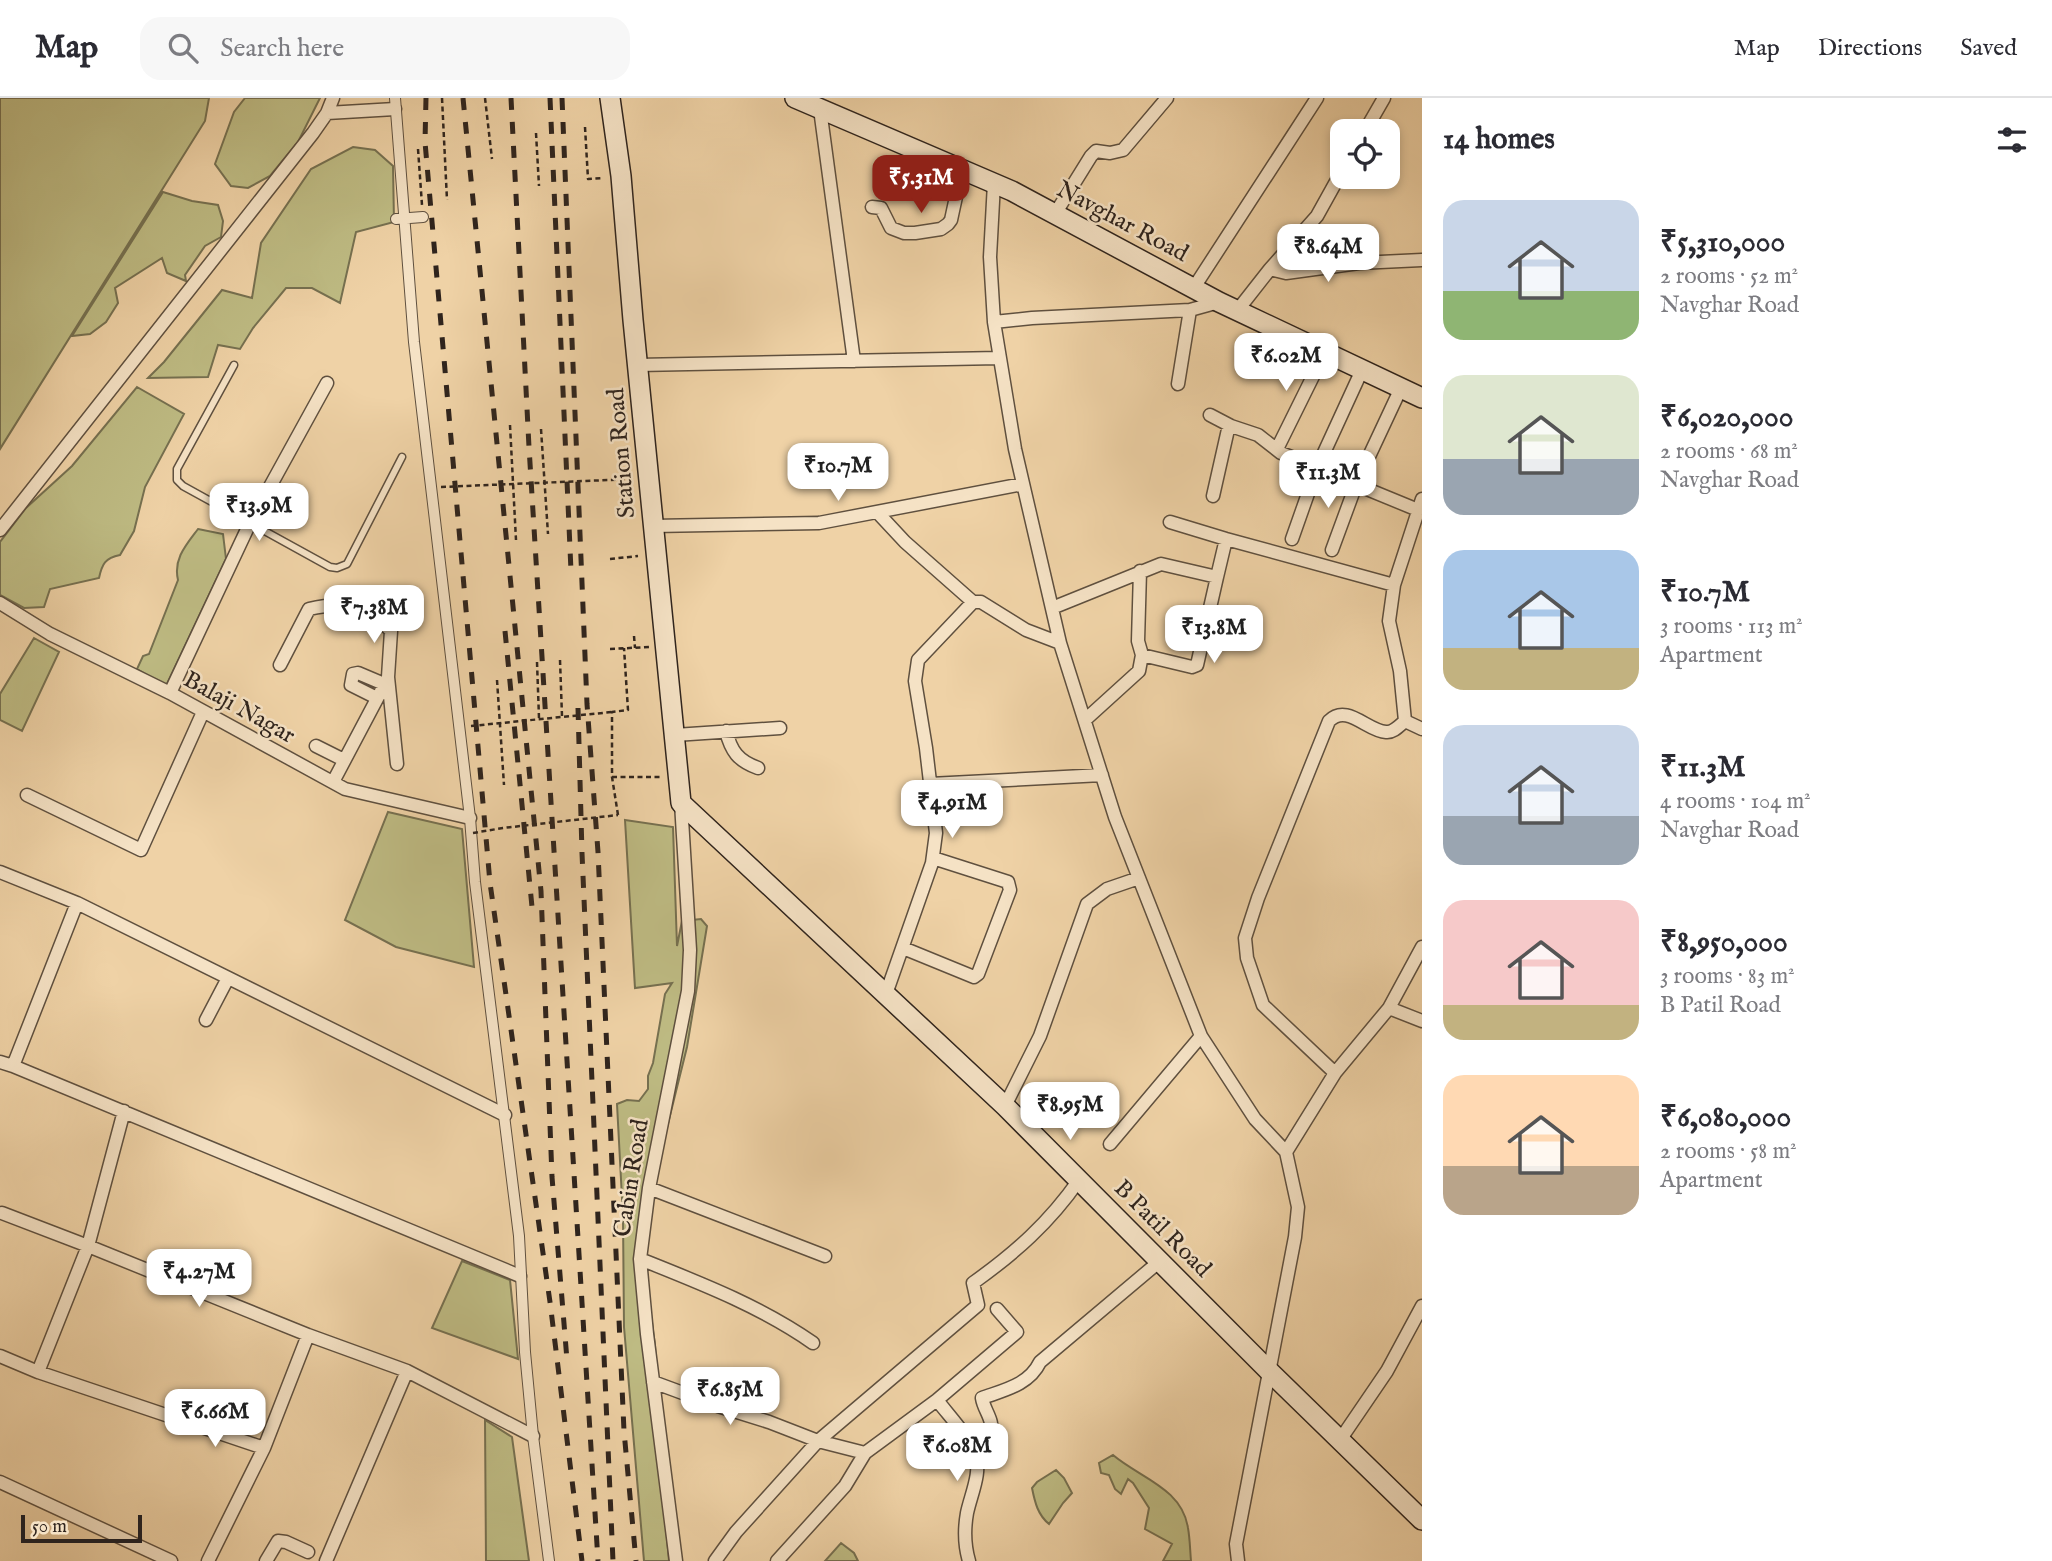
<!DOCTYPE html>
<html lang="en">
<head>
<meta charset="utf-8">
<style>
	:root { --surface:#fff; --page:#f7f7f7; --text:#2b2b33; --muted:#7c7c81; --line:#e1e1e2; --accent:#8f2418 }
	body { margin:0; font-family:"IM FELL English",serif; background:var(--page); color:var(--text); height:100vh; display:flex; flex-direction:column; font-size:26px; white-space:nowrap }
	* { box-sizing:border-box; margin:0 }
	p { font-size:23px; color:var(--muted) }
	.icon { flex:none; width:38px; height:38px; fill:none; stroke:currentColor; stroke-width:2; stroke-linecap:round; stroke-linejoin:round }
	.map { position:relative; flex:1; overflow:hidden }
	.side { display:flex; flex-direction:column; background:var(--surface); width:630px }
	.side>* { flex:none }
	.fabs { position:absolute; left:1330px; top:21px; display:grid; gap:14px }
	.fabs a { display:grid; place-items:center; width:70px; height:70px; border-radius:14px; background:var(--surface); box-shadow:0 4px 10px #0003; font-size:35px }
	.scale { position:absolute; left:21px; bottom:18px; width:121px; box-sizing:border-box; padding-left:7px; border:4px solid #2f241d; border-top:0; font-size:19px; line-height:24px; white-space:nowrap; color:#2f241d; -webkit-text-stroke:5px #f5e2c5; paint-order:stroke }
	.price { position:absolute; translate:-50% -60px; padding:0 16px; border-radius:14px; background:#fff; color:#222; font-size:23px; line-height:46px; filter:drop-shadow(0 2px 4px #0008) }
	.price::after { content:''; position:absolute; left:50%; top:42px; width:21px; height:16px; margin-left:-10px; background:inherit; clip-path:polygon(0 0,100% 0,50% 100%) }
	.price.on { background:var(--accent); color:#fff }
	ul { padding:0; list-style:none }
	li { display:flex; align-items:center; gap:21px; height:175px; padding:0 21px }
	li span { display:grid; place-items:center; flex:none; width:196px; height:140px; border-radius:21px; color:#555 }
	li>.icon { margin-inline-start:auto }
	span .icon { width:84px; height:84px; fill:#fffc; stroke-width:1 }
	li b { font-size:30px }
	h2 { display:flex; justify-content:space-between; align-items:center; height:84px; padding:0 21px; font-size:30px }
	header { display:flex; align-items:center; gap:42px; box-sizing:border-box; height:98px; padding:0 35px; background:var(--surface); border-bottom:2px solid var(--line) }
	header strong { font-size:33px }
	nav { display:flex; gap:38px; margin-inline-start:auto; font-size:24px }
	.search { width:490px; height:63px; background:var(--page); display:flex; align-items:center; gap:18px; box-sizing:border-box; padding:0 24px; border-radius:21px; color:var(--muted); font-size:26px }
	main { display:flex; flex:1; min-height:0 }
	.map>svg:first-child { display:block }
	.green { fill:#bebb83; stroke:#767050; stroke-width:2 }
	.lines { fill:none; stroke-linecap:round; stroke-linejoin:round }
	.service-casing { stroke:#5f503f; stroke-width:9 }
	.pedestrian-casing { stroke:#5f503f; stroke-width:12 }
	.minor-casing { stroke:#5f503f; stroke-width:15 }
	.secondary-casing { stroke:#2f241d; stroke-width:22 }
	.path { stroke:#2f241d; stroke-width:2.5; stroke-dasharray:5 3.5; stroke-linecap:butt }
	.service { stroke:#f5e2c5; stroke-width:6 }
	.pedestrian { stroke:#f5e2c5; stroke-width:10 }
	.minor { stroke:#f5e2c5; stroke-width:12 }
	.secondary { stroke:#f5e2c5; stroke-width:19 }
	.rail { stroke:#2f241d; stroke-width:5; stroke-dasharray:12 12; stroke-linecap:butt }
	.path-bridge { stroke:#2f241d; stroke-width:2.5; stroke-dasharray:5 3.5; stroke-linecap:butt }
	.labels { text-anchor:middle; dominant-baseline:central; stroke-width:5; stroke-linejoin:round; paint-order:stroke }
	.street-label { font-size:24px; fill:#2f241d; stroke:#f5e2c5 }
</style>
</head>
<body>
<header>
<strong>Map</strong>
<div class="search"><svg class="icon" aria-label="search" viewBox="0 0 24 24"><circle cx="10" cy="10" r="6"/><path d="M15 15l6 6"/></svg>Search here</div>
<nav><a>Map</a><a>Directions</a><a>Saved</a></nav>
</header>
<main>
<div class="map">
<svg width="1422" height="1463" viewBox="0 0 1422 1463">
	<rect width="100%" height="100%" fill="#efd2a6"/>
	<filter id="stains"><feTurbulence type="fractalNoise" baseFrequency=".00286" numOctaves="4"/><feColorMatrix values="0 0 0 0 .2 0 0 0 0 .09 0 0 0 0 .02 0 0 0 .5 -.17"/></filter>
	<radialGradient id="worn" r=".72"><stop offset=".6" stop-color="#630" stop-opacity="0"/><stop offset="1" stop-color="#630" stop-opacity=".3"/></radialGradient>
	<path class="green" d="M 0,0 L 209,0 L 205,23 L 0,351 Z
		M 245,0 L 320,0 L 298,44 L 270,78 L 248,90 L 231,88 L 215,66 L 234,14 Z
		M 353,49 L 375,52 L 393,68 L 394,124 L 356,134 L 340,205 L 312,190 L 286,190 L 253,230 L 240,251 L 218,247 L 208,279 L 148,280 L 164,264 L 222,192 L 252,200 L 261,145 L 311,71 Z
		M 163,94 L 192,103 L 218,107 L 223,123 L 221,139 L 205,148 L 185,177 L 186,183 L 167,175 L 162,160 L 115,190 L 118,205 L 106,224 L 90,236 L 72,238 Z
		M 137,289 L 184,316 L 145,389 L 134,433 L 120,457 C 105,460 102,466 99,480 L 50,491 L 44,509 L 24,510 L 0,497 L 0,444 L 26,410 L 72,368 Z
		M 198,431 L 223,436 L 226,461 L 166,588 L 137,571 L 143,558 L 149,556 L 178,482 C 173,461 186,447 198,431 Z
		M 34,540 L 59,554 L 22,633 L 0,622 L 0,596 Z
		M 388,714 L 462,731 L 474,869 L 396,849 L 345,822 Z
		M 625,722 L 673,729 L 677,848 L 682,823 L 701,821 L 707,828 L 687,949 L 657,1070 L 645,1139 L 647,1187 L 655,1247 L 663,1394 L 669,1463 L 644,1463 L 624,1229 L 623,1119 L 617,1006 L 627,1002 L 639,1003 L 648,991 L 648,978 L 653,965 L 665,896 L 672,885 L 635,890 Z
		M 462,1163 L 510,1182 L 518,1261 L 432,1230 Z
		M 485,1322 L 512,1339 L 529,1463 L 486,1463 Z
		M 1113,1357 C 1140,1380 1182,1390 1188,1430 C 1190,1441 1190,1452 1191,1463 L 1163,1463 L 1172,1446 L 1145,1431 L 1149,1410 L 1133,1385 L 1128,1381 L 1121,1396 L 1115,1391 L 1109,1377 L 1101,1375 L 1099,1365 Z
		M 1056,1372 L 1064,1380 L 1072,1395 L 1063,1405 L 1049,1426 C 1038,1417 1035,1405 1032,1390 L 1037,1384 Z
		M 841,1445 L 854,1455 L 858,1463 L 825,1463 Z"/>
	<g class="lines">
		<defs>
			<path id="service" d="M 234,267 L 177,371 L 177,382 L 183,388 L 330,469 L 337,470 L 347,466 L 402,359"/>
			<path id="pedestrian" d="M 395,0 L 414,244 L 470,720 L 475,784 L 519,1138 L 525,1254 L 533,1338 L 549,1463
				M 396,121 L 423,119"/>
			<path id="minor" d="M 820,11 L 854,263
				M 327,15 L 395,11
				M 1365,33 L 1384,0
				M 994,85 L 990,159 L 994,224
				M 872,109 L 881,110 L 891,130 L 904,135 L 915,135 L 941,131 L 948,126 L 951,122 L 962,71
				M 1055,116 L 1091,58 L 1096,53 L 1110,55 L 1123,52 L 1167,0
				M 1270,171 L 1317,118 L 1342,73
				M 1193,191 L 1317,0
				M 1219,204 L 1190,212 L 1032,220 L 994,224 L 1015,351 L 1060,545 L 1115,719 L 1201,938 L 1255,1021 L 1286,1054
				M 1237,213 L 1270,171 L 1286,175 L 1359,165 L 1422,162
				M 638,267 L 999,260
				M 1178,286 L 1190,212
				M 1210,317 L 1231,328 L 1258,337 L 1281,355 L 1357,384 L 1362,389 L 1418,412
				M 1277,351 L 1325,254
				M 1213,398 L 1229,327
				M 1422,401 L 1394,487 L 1389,523 L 1400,573 L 1405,623 L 1422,631
				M 877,414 L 905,444 L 973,504 L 981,504 L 1026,532 L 1060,545
				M 1170,424 L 1226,441 L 1394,487
				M 653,428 L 819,425 L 1023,386
				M 0,432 L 313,35 L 327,15 L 333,0
				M 1292,441 L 1317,370 L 1362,272
				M 1332,452 L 1357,384 L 1401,290
				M 0,505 L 50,536 L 170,595 L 345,691 L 470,720
				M 1052,510 L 1161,466 L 1217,479 L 1226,441
				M 1142,557 L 1192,569 L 1197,567 L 1217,479
				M 280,567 L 309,511 C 342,503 367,506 391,533 L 388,579 L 397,666
				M 170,595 L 250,425 L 327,285
				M 377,600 L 351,587 L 353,576 L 358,575 L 384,586
				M 1085,622 L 1139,573 L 1142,557 L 1138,543 L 1140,473
				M 726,633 C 731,653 738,663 758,670
				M 675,637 L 780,630
				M 316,648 L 344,662
				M 333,684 L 388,580
				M 930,686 L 1102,677
				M 27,697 L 141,752 L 203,614
				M 0,774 L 77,805 L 505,1017
				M 903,850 L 974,879 L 978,876 L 1010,792 L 1008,784 L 933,760
				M 886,896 L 932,765 L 936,735 L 926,650 L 915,583 L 918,562 L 973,504
				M 1389,910 L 1422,923
				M 206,922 L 228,880
				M 0,964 L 13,968 L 77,805
				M 13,968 L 520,1178
				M 1335,975 L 1263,907 L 1247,860 L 1245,840 L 1258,800 L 1329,623 C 1347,605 1367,633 1386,634 C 1393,635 1399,628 1405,623
				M 1005,1008 L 1040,938 L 1087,806 L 1107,791 L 1139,780
				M 1110,1046 L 1201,938
				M 649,1090 L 825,1158
				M 2,1115 L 88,1148 L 308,1237 L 407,1273 L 533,1338
				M 640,1161 C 700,1185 760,1208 813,1245
				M 0,1258 L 38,1274 L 264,1350 L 308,1237
				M 38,1274 L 88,1148 L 124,1013
				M 653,1284 L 718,1308 L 769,1324 L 818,1343 L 865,1355
				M 937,1302 C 950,1319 967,1336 975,1356 C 982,1374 971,1396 967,1415 C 964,1432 964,1446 969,1463
				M 1340,1342 L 1387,1273 L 1422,1208
				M 970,1346 L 991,1336 C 994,1321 984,1313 982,1300 C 1004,1292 1029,1287 1040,1264 L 1160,1163
				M 0,1384 L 171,1463
				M 208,1463 L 264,1350
				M 266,1463 L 278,1443 L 286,1444 L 308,1454
				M 326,1463 L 407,1273
				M 676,1463 L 647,1236 L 640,1161 L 649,1090 L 688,893 L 690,852 L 681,705
				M 715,1463 L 736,1434 L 818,1343 L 978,1207 L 973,1185 C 1015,1155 1049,1125 1079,1082
				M 777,1463 L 845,1388 L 865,1355 L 937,1302 L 1017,1234 L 997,1211
				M 1238,1463 L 1236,1446 L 1295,1139 L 1298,1109 L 1286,1054 L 1335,975 L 1389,910 L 1422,849"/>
			<path id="secondary" d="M 610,0 L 621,78 L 633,222 L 681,705 L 1005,1008 L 1270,1274 L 1422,1422
				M 795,0 L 1012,93 L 1219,204 L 1422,300"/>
		</defs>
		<use href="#service" class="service-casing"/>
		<use href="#pedestrian" class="pedestrian-casing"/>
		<use href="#minor" class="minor-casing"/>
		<use href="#secondary" class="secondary-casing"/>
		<path class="path" d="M 442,0 L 447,102
			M 485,0 L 492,61
			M 585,29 L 588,81 L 603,80
			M 536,35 L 539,88
			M 418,51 L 422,107
			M 510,327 L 516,442
			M 541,331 L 548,436
			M 610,461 L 638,458
			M 634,538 L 635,550
			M 610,551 L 649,549
			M 560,562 L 562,618
			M 537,564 L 539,620
			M 497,582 L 504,687
			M 612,679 L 661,679
			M 618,717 L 612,679 L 612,614 L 628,612 L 624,550"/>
		<use href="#service" class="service"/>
		<use href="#pedestrian" class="pedestrian"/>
		<use href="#minor" class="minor"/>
		<use href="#secondary" class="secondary"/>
		<path class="rail" d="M 426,0 L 425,44 L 490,785 L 550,1204 L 582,1463
			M 463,0 L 541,793 L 552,1079 L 567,1262
			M 511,0 L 529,349 L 598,1463
			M 550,0 L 571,473
			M 562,0 L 587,606 L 598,754 L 624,1333 L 636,1463
			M 505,533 L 533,819
			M 578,610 L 582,755 L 613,1463"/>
		<path class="path-bridge" d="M 441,389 L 632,381
			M 471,628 L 612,614
			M 473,735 L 503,730 L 618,717"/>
	</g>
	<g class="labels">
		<g class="street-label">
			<text transform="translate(1122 124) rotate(28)">Navghar Road</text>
			<text transform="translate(622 355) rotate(-95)">Station Road</text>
			<text transform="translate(239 610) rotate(29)">Balaji Nagar</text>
			<text transform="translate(632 1080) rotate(-81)">Cabin Road</text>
			<text transform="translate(1162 1131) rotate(45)">B Patil Road</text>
		</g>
	</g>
	<rect width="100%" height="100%" filter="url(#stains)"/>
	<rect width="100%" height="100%" fill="url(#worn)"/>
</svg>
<div class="fabs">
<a><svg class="icon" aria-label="locate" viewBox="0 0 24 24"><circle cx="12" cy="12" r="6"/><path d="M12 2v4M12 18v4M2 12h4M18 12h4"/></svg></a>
</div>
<div class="scale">50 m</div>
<b class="price on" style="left:921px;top:117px">₹5.31M</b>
<b class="price" style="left:1328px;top:186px">₹8.64M</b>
<b class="price" style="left:1286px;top:295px">₹6.02M</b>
<b class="price" style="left:838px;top:405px">₹10.7M</b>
<b class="price" style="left:1328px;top:412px">₹11.3M</b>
<b class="price" style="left:259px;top:445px">₹13.9M</b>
<b class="price" style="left:374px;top:547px">₹7.38M</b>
<b class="price" style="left:1214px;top:567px">₹13.8M</b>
<b class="price" style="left:952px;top:742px">₹4.91M</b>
<b class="price" style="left:1070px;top:1044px">₹8.95M</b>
<b class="price" style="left:199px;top:1211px">₹4.27M</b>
<b class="price" style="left:730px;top:1329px">₹6.85M</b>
<b class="price" style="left:215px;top:1351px">₹6.66M</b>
<b class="price" style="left:957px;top:1385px">₹6.08M</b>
</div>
<section class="side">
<h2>14 homes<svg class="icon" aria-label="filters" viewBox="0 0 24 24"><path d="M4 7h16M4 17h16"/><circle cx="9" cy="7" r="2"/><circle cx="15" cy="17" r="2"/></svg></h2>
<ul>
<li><span style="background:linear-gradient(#c9d6e8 65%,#8fb573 0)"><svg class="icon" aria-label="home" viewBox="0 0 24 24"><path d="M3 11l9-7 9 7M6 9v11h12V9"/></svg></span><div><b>₹5,310,000</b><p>2 rooms · 52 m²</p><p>Navghar Road</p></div></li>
<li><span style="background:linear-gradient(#dfe7d0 60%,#9aa5b1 0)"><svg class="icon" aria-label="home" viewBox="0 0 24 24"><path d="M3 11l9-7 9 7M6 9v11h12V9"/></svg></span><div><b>₹6,020,000</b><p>2 rooms · 68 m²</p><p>Navghar Road</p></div></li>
<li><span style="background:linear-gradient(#a9c7e8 70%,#c2b280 0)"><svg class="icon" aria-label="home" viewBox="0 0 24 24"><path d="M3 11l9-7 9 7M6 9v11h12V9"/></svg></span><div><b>₹10.7M</b><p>3 rooms · 113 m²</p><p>Apartment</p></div></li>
<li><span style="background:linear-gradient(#c9d6e8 65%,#9aa5b1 0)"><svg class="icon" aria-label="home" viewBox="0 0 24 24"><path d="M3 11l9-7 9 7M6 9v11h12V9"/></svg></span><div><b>₹11.3M</b><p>4 rooms · 104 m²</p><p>Navghar Road</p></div></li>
<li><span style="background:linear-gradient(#f6c9c9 75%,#c2b280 0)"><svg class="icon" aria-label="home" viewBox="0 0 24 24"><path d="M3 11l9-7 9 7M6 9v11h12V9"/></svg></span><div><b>₹8,950,000</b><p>3 rooms · 83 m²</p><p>B Patil Road</p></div></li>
<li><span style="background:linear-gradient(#ffd9b3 65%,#b9a48a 0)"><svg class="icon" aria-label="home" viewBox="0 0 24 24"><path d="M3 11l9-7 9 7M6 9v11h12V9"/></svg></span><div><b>₹6,080,000</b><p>2 rooms · 58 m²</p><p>Apartment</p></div></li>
</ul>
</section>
</main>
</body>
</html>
